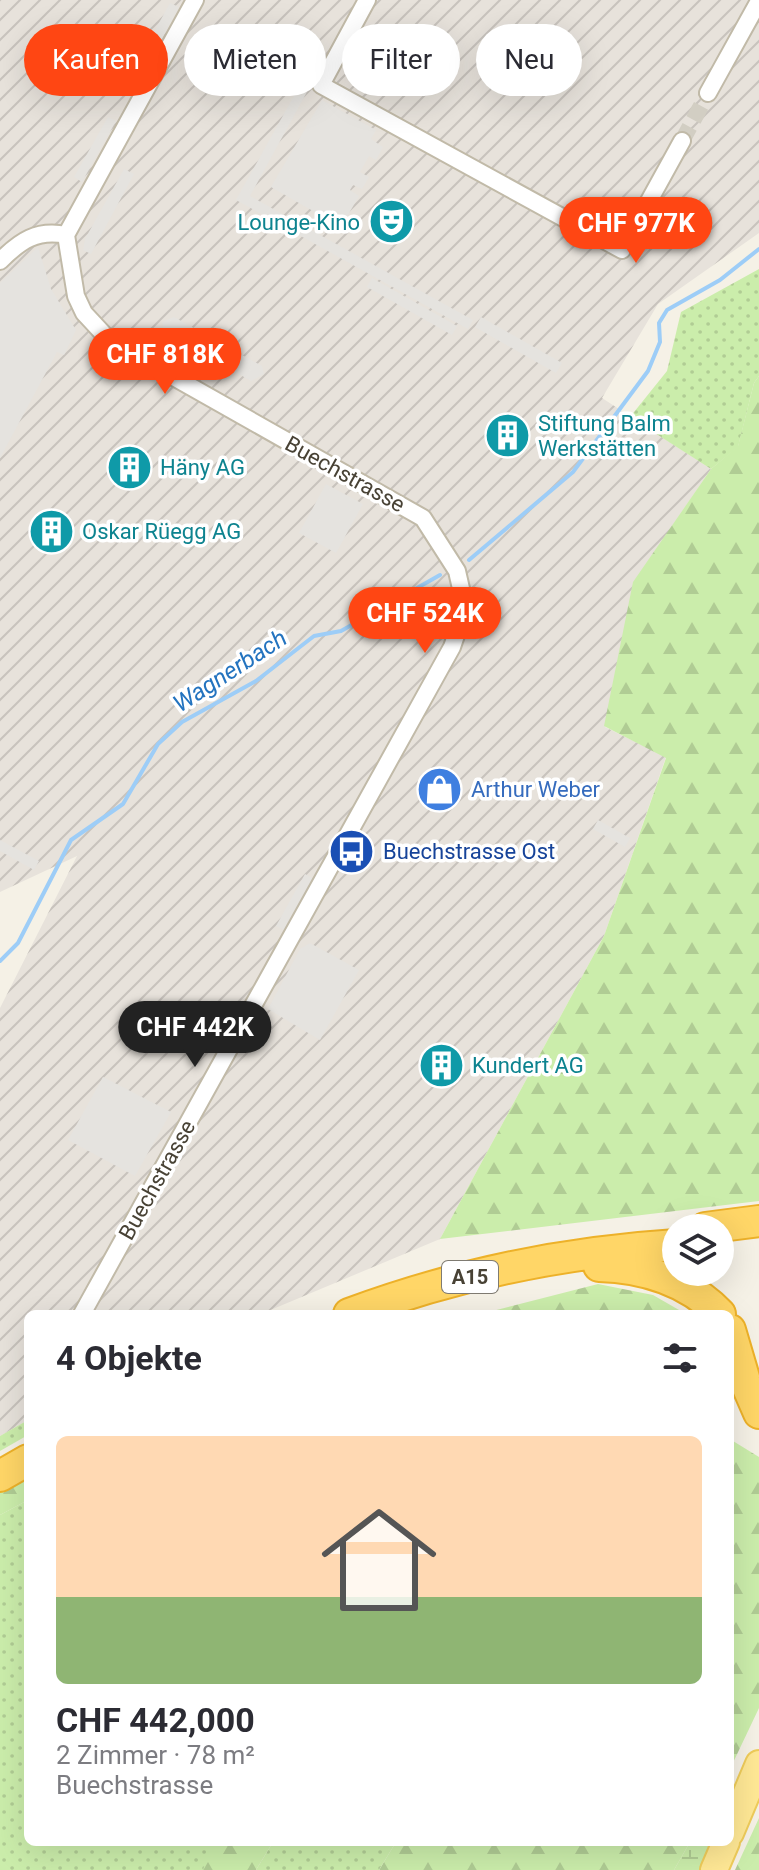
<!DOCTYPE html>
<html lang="de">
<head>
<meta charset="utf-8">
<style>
	:root { --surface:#fff; --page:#f7f7f7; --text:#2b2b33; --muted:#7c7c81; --accent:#ff4613 }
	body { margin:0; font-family:Roboto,sans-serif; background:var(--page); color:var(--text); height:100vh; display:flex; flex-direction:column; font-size:30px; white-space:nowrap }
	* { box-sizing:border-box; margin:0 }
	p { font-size:26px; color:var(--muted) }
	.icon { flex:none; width:44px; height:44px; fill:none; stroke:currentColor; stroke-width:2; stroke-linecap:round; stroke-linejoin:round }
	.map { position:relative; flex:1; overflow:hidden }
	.side { position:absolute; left:24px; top:1310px; width:710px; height:536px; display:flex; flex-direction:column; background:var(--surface); border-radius:12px; box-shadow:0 8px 32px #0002 }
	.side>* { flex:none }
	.guide { position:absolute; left:24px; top:24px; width:712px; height:72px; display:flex; gap:16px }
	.controls { position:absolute; left:662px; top:1214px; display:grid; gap:16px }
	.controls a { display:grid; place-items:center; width:72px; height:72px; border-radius:50%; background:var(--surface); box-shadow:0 8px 32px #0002; font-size:40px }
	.price { position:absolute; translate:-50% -68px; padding:0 18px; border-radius:28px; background:var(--accent); color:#fff; font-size:26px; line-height:52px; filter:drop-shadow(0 2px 4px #0008) }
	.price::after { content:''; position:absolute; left:50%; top:48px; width:24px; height:18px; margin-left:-12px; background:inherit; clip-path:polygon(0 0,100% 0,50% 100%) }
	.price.current { background:#222; color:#fff }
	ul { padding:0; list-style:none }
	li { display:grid; align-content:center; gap:16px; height:424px; padding:0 32px }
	li span { display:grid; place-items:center; height:248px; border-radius:12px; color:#555 }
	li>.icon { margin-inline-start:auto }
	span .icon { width:144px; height:144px; fill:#fffc; stroke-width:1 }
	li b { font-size:34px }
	h2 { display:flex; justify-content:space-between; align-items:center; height:96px; padding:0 32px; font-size:34px }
	.chip { padding:0 28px; border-radius:36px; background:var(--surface); box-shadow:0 8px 32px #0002; font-size:28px; line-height:72px }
	.chip.current { background:var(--accent); color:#fff }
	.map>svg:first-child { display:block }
	.industrial { fill:url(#industrial-furrows) }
	.grass { fill:url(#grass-dots) }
	.forest { fill:url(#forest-firs) }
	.wetland { fill:url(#wetland-marsh) }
	.parking { fill:#e5e3df }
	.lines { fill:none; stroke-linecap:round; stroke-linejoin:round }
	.stream { stroke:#9dcdf7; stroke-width:4 }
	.street-tunnel { stroke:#d2cec3; stroke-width:16; stroke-dasharray:16 8; stroke-linecap:butt }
	.street-casing { stroke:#c1baa8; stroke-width:20 }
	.primary-casing { stroke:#efcc5a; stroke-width:30 }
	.highway-casing { stroke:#edb129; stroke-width:34 }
	.street { stroke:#fff; stroke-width:16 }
	.primary { stroke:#ffe895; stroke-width:26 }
	.highway { stroke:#ffd667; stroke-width:30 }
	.labels { text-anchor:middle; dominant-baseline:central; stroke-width:7; stroke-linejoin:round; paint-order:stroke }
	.shield { fill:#fff; stroke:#7f7b72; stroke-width:2 }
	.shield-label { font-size:20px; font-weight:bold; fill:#484235 }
	.culture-label { font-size:22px; fill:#0d838f; stroke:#fff; text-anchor:start }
	.street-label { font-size:22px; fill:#484235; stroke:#fff }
	.shop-label { font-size:22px; fill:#366cbe; stroke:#fff; text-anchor:start }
	.transit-label { font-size:22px; fill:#164399; stroke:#fff; text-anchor:start }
	.water-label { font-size:24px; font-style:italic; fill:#2373bf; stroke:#fff }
</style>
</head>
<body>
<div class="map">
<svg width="759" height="1870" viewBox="0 0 759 1870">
	<defs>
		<pattern id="industrial-furrows" width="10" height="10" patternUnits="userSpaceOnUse" patternTransform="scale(2)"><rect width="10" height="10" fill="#e7e2db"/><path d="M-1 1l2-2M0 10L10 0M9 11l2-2" fill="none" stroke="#c8c3bd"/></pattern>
		<pattern id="grass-dots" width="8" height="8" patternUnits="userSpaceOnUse" patternTransform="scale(2)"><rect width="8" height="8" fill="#cbedab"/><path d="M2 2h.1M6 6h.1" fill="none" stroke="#b0cc94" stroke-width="1.8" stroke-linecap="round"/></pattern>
		<pattern id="forest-firs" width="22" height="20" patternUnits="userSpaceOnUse" patternTransform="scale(2)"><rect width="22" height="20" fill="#cbedab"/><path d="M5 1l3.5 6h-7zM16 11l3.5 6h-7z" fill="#b0cc94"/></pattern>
		<pattern id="wetland-marsh" width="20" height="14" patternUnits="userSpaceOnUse" patternTransform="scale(2)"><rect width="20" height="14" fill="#cbedab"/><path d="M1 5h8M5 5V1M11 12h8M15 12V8" fill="none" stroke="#b0cc94"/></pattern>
	</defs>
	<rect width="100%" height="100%" fill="#f5f1e6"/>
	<path class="industrial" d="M 0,0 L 759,0 L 759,233 L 658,304 L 602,398 L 711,469 L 634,582 L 605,727 L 666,757 L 604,936 L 440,1239 L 261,1314 L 28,1314 L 28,1420 L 0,1436 L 0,1008 L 77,856 L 0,892 Z"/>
	<path class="grass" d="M 759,269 L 759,376 L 754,383 L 738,447 L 711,469 L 630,417 L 667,371 L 681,312 Z
		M 28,1420 L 28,1435 L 0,1451 L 0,1436 Z
		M 28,1500 L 28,1842 L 226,1842 L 218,1870 L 0,1870 L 0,1515 Z
		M 273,1842 L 396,1842 L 379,1870 L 256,1870 Z"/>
	<path class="forest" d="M 759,376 L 759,1201 L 440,1239 L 604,936 L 666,758 L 604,726 L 633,582 L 711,469 L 738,446 L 754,383 Z
		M 598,1284 L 653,1295 L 686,1314 L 481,1314 Z
		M 730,1425 L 733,1441 L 759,1457 L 759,1708 L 730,1769 Z
		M 28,1477 L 28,1500 L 0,1515 L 0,1492 Z
		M 759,1818 L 759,1870 L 735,1870 Z
		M 212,1842 L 273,1842 L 256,1870 L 203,1870 Z
		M 396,1842 L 690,1842 L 674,1870 L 379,1870 Z"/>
	<path class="wetland" d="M 690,1842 L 715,1842 L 703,1870 L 674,1870 Z"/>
	<path class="parking" d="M 170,3 L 179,7 L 155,52 L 149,41 Z
		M 140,58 L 146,69 L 133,90 L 127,81 Z
		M 300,85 L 308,90 L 250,196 L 473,320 L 468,329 L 236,200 Z
		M 322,100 L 376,130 L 371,139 L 383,147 L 376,160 L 369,156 L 360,172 L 369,177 L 362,189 L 353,185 L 350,190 L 359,196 L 341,227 L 271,187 Z
		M 108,117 L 116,121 L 82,182 L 74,177 Z
		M 124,169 L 134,174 L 91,254 L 83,250 L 85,239 Z
		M 38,247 L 51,289 L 76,330 L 64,355 L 57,352 L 0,458 L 0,283 Z
		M 372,278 L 457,326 L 452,335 L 367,287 Z
		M 174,317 L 262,366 L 264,374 L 251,381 L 164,331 L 162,322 Z
		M 481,317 L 562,363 L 556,373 L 475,327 Z
		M 326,484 L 363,504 L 336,553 L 299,533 Z
		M 598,820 L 630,838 L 625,847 L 593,829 Z
		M 0,840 L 39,861 L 34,870 L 0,851 Z
		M 305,874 L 316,880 L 287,932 L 276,926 Z
		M 310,943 L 359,970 L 320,1040 L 268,1009 L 300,949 Z
		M 103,1077 L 171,1112 L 135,1176 L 68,1140 Z"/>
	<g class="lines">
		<path class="stream" d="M 469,560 L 573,472 L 648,371 L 660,342 L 659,323 L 667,310 L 720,280 L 759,249
			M 0,961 L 18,943 L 71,840 L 123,804 L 158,744 L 182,722 L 256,681 L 314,636 L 341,631 L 440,575"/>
		<path class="street-tunnel" d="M 682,141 L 708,93"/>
		<defs>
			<path id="street" d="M 367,0 L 321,85 L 622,250 L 682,141
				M 708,93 L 759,1
				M 0,261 C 20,241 37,229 66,235
				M 82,1314 L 452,647 L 462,618 L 462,593 L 457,571 L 423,518 L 110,341 L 84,313 L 76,296 L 66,235 L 195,0"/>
			<path id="primary" d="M 730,1833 L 759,1764
				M 714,1870 L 726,1842"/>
			<path id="highway" d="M 705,1228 L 759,1221
				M 599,1266 C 643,1267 689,1281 720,1314
				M 349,1314 C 454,1275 565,1252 676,1245
				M 730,1330 L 745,1381 L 759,1413
				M 0,1476 L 28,1460"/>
		</defs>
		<use href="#street" class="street-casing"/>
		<use href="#primary" class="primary-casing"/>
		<use href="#highway" class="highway-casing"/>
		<use href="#street" class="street"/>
		<use href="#primary" class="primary"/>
		<use href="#highway" class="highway"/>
	</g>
	<defs>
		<symbol id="theatre-disc" viewBox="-11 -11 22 22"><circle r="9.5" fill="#0f9aa8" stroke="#fff"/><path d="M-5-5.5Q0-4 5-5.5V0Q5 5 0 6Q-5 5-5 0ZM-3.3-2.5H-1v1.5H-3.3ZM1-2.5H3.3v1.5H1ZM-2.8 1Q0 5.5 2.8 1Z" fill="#fff"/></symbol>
		<symbol id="building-disc" viewBox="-11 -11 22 22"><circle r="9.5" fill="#0f9aa8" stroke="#fff"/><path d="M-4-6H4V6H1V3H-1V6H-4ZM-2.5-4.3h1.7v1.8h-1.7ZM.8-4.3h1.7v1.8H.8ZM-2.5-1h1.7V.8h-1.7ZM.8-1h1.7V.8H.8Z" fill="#fff"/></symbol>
		<symbol id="shop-disc" viewBox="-11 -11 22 22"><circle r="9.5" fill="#3f7fe0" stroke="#fff"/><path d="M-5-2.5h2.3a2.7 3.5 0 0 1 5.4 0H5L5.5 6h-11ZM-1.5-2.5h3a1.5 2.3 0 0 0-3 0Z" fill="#fff"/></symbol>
		<symbol id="bus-disc" viewBox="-11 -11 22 22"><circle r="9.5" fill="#1a4fb4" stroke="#fff"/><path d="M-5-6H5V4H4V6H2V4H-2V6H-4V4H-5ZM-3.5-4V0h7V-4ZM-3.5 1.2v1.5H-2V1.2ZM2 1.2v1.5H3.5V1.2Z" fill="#fff"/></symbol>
	</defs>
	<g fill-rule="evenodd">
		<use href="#theatre-disc" x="366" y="196" width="51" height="51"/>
		<use href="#building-disc" x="482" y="410" width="51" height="51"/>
		<use href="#building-disc" x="104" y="442" width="51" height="51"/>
		<use href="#building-disc" x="26" y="506" width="51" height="51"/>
		<use href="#shop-disc" x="414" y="764" width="51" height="51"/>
		<use href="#bus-disc" x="326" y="826" width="51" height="51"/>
		<use href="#building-disc" x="416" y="1040" width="51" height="51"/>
	</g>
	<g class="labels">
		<rect class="shield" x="442" y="1261" width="56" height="32" rx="6"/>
		<g class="shield-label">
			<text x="470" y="1277">A15</text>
		</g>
		<g class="culture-label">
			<text x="360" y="222" text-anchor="end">Lounge-Kino</text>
			<text x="538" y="423">Stiftung Balm<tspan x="538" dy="25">Werkstätten</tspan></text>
			<text x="160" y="467">Häny AG</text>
			<text x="82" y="531">Oskar Rüegg AG</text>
			<text x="472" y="1065">Kundert AG</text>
		</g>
		<g class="street-label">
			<text transform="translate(345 474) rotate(29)">Buechstrasse</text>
			<text transform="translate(157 1180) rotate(-61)">Buechstrasse</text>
		</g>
		<g class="shop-label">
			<text x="471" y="789">Arthur Weber</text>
		</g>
		<g class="transit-label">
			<text x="383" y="851">Buechstrasse Ost</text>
		</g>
		<g class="water-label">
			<text transform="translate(230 671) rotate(-33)">Wagnerbach</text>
		</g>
	</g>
</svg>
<div class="controls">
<a><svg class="icon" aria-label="layers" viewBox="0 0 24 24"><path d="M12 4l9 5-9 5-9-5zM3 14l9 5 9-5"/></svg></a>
</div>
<b class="price" style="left:636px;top:265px">CHF 977K</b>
<b class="price" style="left:165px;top:396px">CHF 818K</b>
<b class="price" style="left:425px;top:655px">CHF 524K</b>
<b class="price current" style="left:195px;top:1069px">CHF 442K</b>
<div class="guide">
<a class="chip current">Kaufen</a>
<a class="chip">Mieten</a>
<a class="chip">Filter</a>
<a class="chip">Neu</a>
</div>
<section class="side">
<h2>4 Objekte<svg class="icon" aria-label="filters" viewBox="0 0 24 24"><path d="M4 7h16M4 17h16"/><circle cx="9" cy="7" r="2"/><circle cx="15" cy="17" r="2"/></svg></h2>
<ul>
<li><span style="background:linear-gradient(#ffd9b3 65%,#8fb573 0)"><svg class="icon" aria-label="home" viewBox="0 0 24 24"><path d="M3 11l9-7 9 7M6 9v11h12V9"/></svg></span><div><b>CHF 442,000</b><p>2 Zimmer · 78 m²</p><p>Buechstrasse</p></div></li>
</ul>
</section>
</div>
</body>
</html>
